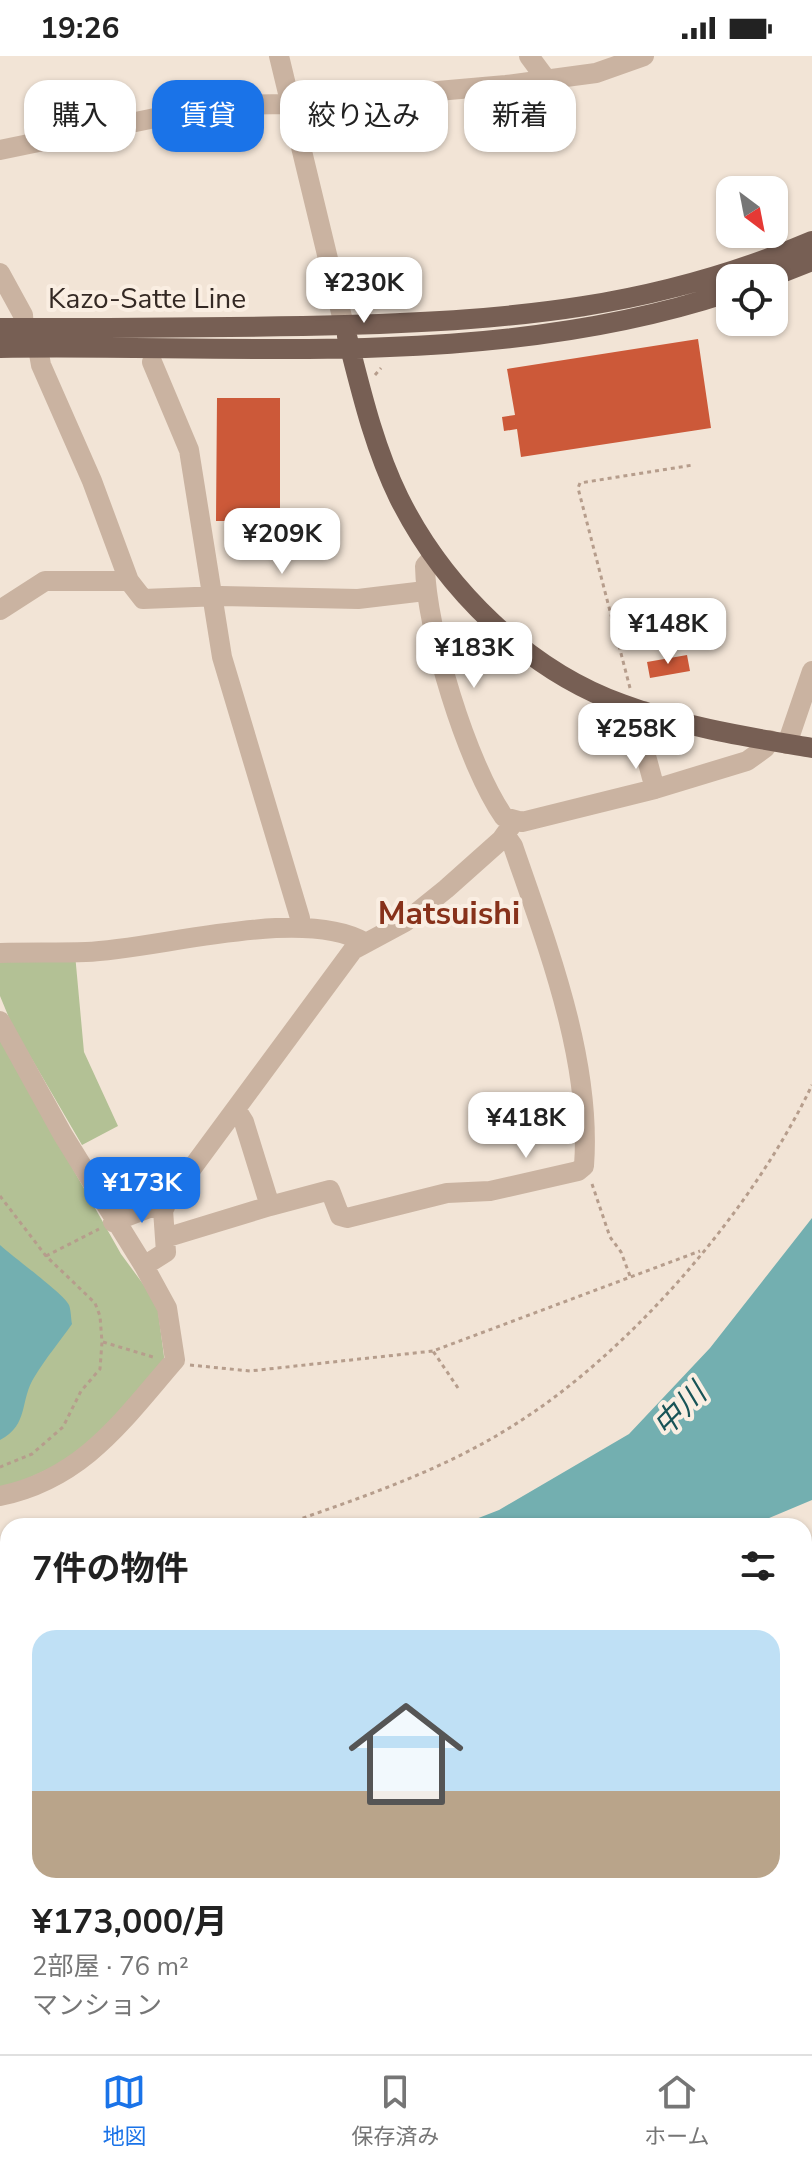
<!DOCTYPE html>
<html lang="ja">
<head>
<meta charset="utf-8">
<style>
	:root { --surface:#fff; --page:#f6f6f6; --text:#222; --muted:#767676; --line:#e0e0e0; --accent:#1a73e8 }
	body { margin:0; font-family:"Nunito Sans","Noto Sans JP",sans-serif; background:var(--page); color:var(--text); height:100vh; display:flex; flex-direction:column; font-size:30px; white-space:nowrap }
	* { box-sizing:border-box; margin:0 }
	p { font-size:26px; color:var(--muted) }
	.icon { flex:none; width:44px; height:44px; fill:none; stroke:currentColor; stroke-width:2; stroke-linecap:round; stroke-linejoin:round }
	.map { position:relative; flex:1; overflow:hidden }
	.side { position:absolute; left:0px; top:1462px; width:812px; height:536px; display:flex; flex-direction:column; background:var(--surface); border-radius:24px 24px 0 0; box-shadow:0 2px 6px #0004 }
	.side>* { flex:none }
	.top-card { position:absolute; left:24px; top:24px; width:764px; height:72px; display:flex; gap:16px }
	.needle { width:52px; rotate:148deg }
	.fabs { position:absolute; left:716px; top:120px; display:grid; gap:16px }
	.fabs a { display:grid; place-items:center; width:72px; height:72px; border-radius:16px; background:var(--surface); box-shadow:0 2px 6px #0004; font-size:40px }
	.price { position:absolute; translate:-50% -68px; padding:0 18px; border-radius:16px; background:#fff; color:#222; font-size:26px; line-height:52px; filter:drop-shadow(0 2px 4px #0008) }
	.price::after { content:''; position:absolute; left:50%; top:48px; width:24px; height:18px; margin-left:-12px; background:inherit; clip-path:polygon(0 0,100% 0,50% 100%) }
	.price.current { background:var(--accent); color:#fff }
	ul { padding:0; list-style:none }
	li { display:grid; align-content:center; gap:16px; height:424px; padding:0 32px }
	li span { display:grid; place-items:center; height:248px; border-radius:24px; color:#555 }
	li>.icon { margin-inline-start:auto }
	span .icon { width:144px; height:144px; fill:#fffc; stroke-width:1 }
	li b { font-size:34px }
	h2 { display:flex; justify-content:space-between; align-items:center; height:96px; padding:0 32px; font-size:34px }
	.pill { padding:0 28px; border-radius:24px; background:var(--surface); box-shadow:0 2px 6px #0004; font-size:28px; line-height:72px }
	.pill.current { background:var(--accent); color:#fff }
	.status { display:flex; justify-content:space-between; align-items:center; height:56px; padding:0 40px; background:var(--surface); direction:ltr }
	.status svg { height:22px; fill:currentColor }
	.tabs { display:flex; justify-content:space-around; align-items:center; height:112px; border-top:2px solid var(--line); background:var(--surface); font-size:22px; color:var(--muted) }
	.tabs a { display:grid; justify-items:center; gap:4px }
	.tabs .current { color:var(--accent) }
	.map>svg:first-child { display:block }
	.green { fill:#b3c195 }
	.water { fill:#73afb0 }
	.building { fill:#cc5939 }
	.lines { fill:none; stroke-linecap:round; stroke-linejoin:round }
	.path { stroke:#b69d8c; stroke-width:3; stroke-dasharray:4 4; stroke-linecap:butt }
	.minor { stroke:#cab3a1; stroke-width:20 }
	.major { stroke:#775f54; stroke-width:20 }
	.labels { text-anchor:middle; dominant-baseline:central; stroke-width:8; stroke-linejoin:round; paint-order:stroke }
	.street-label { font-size:28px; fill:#342924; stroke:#faeee2 }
	.water-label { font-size:30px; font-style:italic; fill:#185457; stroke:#faeee2 }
	.quarter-label { font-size:32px; font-weight:bold; fill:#87311a; stroke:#faeee2 }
</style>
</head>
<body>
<div class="status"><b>19:26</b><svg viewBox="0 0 49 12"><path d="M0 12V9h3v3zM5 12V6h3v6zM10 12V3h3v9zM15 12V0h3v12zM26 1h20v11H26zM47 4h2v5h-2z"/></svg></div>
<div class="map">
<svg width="812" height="1998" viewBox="0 0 812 1998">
	<rect width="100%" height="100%" fill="#f2e4d6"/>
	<path class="green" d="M 75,898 L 84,996 L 118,1070 L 82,1089 L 12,969 L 0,940 L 0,902 Z
		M 0,984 L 121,1198 L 157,1247 L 165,1308 L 84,1397 L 0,1435 Z"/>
	<path class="water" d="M 812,1162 L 812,1444 L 750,1470 L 458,1470 L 499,1454 L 629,1378 L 710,1292 Z
		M 0,1189 C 13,1201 64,1238 69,1249 C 71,1254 71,1263 72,1268 C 60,1285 46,1302 35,1320 C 19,1344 30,1368 0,1384 Z
		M 8,1621 L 8,1729 L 0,1731 L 0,1623 Z"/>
	<path class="building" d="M 698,283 L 711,372 L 521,401 L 517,373 L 504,375 L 502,361 L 515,359 L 507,313 Z
		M 217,342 L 280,342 L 280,465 L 216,465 Z
		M 687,599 L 690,615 L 650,622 L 647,606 Z"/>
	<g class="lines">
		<path class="path" d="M 375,319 L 381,312
			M 630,632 L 578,432 L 580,427 L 693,409
			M 592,1128 L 610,1181 L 621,1196 L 630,1220
			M 0,1140 L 46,1200 L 95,1247 L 100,1260 L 102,1286 L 100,1313 L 81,1335 L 63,1371 L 32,1398 L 0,1411
			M 46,1200 L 99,1173
			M 103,1286 L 153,1301
			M 190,1309 L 250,1315 L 433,1295
			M 458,1332 L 433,1295 L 700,1195
			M 280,1470 C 360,1442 442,1415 514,1369 C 631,1296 753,1153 812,1029
			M 0,1566 L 8,1564"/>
		<path class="minor" d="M 279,0 L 344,269
			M 529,0 L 546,23
			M 0,94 L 218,49 L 290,48 L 506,29 L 596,17 L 644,0
			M 0,217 L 23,259 L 24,272
			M 38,292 L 41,309 L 92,425 L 129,525 L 143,543 L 221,540 L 358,543 L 425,535
			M 152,306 L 189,394 L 222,601 L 300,862 L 300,871
			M 434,500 L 425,510 C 426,574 467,708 504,761 L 522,766 L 655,733 L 747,705 L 765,692 L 770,684
			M 0,554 L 45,525 L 129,525
			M 644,655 L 639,674 L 655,733
			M 787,688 L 812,615
			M 0,897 C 29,896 57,897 86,896 C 159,893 301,850 364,886
			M 0,965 L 63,1079 L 144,1210
			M 236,1053 L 244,1066 L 270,1150 L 330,1134 L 340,1160 L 347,1162 L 447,1137 L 490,1135 L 578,1115 L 584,1110 C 592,1004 547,889 513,790 L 506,780
			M 113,1166 L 157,1149 L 165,1151
			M 165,1182 L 270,1150
			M 0,1440 C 83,1423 123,1364 175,1304 L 167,1252 L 144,1210 L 166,1196 L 163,1154 L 167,1146 L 353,894 L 405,866 L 446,833 L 501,784 L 514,766
			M 804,1762 L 812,1754
			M 0,1963 L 8,1964
			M 174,1998 L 176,1990"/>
		<path class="major" d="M 769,222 L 812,205
			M 0,272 C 115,272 230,272 345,269 C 513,264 655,252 812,185
			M 347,280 C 361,335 374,391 399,442 C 444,532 527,614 622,648 C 683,671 748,681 812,692
			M 0,292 C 244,288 495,314 730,236"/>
	</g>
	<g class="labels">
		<g class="street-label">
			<text x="147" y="243">Kazo-Satte Line</text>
		</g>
		<g class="water-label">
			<text transform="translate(680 1354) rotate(-45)">中川</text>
		</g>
		<g class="quarter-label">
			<text x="449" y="857">Matsuishi</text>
		</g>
	</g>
</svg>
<div class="fabs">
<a><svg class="needle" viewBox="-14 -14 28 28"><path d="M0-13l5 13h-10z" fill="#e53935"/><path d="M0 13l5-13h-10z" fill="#767676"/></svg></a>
<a><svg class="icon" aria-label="locate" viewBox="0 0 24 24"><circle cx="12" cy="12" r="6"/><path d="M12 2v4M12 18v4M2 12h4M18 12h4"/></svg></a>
</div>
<b class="price" style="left:364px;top:269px">¥230K</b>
<b class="price" style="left:282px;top:520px">¥209K</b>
<b class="price" style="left:668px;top:610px">¥148K</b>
<b class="price" style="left:474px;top:634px">¥183K</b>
<b class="price" style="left:636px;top:715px">¥258K</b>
<b class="price" style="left:526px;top:1104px">¥418K</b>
<b class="price current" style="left:142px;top:1169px">¥173K</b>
<div class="top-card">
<a class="pill">購入</a>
<a class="pill current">賃貸</a>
<a class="pill">絞り込み</a>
<a class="pill">新着</a>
</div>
<section class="side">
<h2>7件の物件<svg class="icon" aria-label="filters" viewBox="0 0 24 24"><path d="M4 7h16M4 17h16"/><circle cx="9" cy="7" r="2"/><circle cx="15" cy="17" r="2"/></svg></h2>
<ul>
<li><span style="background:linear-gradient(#bfe0f5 65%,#b9a48a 0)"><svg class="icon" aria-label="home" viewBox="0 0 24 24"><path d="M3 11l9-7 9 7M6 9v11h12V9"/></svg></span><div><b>¥173,000/月</b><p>2部屋 · 76 m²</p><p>マンション</p></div></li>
</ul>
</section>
</div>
<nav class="tabs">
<a class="current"><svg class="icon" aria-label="map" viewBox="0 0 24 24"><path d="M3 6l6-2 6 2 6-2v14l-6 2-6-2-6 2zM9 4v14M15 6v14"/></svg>地図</a>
<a><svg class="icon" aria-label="saved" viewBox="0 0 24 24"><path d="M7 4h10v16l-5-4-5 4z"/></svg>保存済み</a>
<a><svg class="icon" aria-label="home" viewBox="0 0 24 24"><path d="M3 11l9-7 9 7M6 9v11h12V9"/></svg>ホーム</a>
</nav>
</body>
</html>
